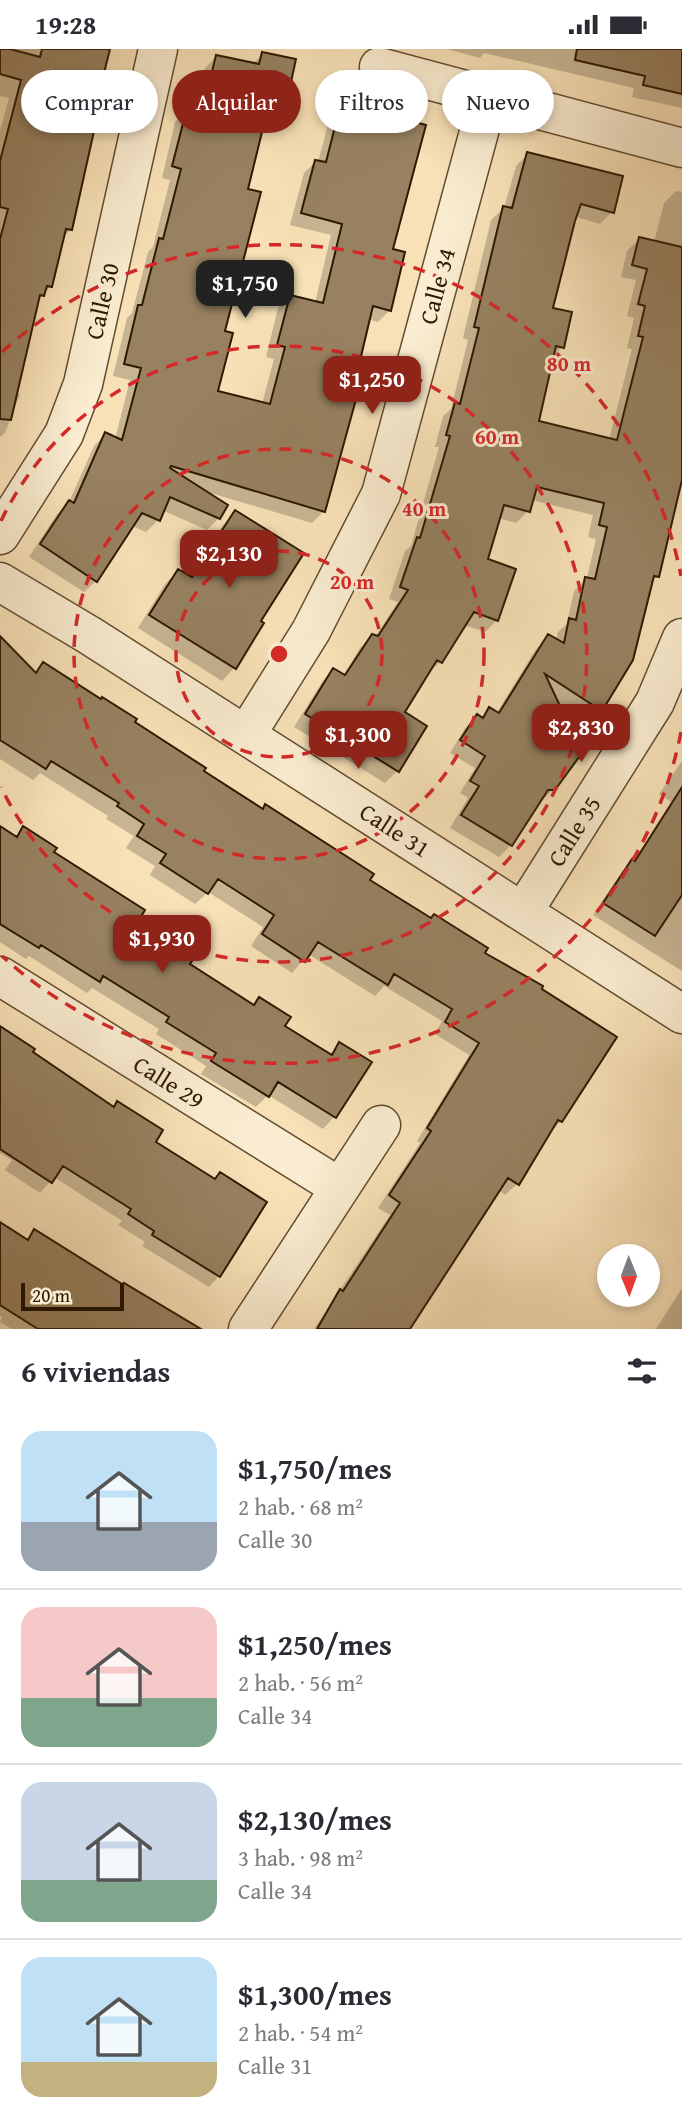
<!DOCTYPE html>
<html lang="es">
<head>
<meta charset="utf-8">
<style>
	:root { --surface:#fff; --page:#f7f7f7; --text:#2b2b33; --muted:#7c7c81; --line:#e1e1e2; --accent:#8f2418 }
	body { margin:0; font-family:"Gentium Book Plus",serif; background:var(--page); color:var(--text); height:100vh; display:flex; flex-direction:column; font-size:26px; white-space:nowrap }
	* { box-sizing:border-box; margin:0 }
	p { font-size:23px; color:var(--muted) }
	.icon { flex:none; width:38px; height:38px; fill:none; stroke:currentColor; stroke-width:2; stroke-linecap:round; stroke-linejoin:round }
	.map { position:relative; height:1280px; overflow:hidden }
	.drawer { display:flex; flex-direction:column; background:var(--surface); flex:1 }
	.drawer>* { flex:none }
	.hud { position:absolute; left:21px; top:21px; width:640px; height:63px; display:flex; gap:14px }
	.needle { width:46px; rotate:179deg }
	.controls { position:absolute; left:597px; top:1195px; display:grid; gap:14px }
	.controls a { display:grid; place-items:center; width:63px; height:63px; border-radius:50%; background:var(--surface); box-shadow:0 4px 10px #0003; font-size:35px }
	.scale { position:absolute; left:21px; bottom:18px; width:103px; box-sizing:border-box; padding-left:7px; border:4px solid #2e1902; border-top:0; font-size:19px; line-height:24px; white-space:nowrap; color:#2e1902; -webkit-text-stroke:5px #faecd0; paint-order:stroke }
	.price { position:absolute; translate:-50% -60px; padding:0 16px; border-radius:14px; background:var(--accent); color:#fff; font-size:23px; line-height:46px; filter:drop-shadow(0 2px 4px #0008) }
	.price::after { content:''; position:absolute; left:50%; top:42px; width:21px; height:16px; margin-left:-10px; background:inherit; clip-path:polygon(0 0,100% 0,50% 100%) }
	.price.selected { background:#222; color:#fff }
	ul { padding:0; list-style:none }
	li { display:flex; align-items:center; gap:21px; height:175px; padding:0 21px }
	li+li { border-top:2px solid var(--line) }
	li span { display:grid; place-items:center; flex:none; width:196px; height:140px; border-radius:21px; color:#555 }
	li>.icon { margin-inline-start:auto }
	span .icon { width:84px; height:84px; fill:#fffc; stroke-width:1 }
	li b { font-size:30px }
	h2 { display:flex; justify-content:space-between; align-items:center; height:84px; padding:0 21px; font-size:30px }
	.pill { padding:0 24px; border-radius:32px; background:var(--surface); box-shadow:0 4px 10px #0003; font-size:24px; line-height:63px }
	.pill.selected { background:var(--accent); color:#fff }
	.status { display:flex; justify-content:space-between; align-items:center; height:49px; padding:0 35px; background:var(--surface); direction:ltr }
	.status svg { height:19px; fill:currentColor }
	.map>svg:first-child { display:block }
	.shadow { fill:#0003 }
	.building { fill:#978160; stroke:#2e1902; stroke-width:2 }
	.lines { fill:none; stroke-linecap:round; stroke-linejoin:round }
	.minor-casing { stroke:#604b2f; stroke-width:41 }
	.minor { stroke:#faecd0; stroke-width:38 }
	.ring { fill:none; stroke:#d62828; stroke-width:3.5; stroke-dasharray:12 9 }
	.labels { text-anchor:middle; dominant-baseline:central; stroke-width:6; stroke-linejoin:round; paint-order:stroke }
	.street-label { font-size:24px; fill:#2e1902; stroke:#faecd0 }
	.centre { fill:#d62828; stroke:#faecd0; stroke-width:3.5 }
	.ring-label { font-size:21px; text-anchor:middle; font-weight:bold; fill:#d62828; stroke:#faecd0; stroke-width:6; stroke-linejoin:round; paint-order:stroke }
</style>
</head>
<body>
<div class="status"><b>19:28</b><svg viewBox="0 0 49 12"><path d="M0 12V9h3v3zM5 12V6h3v6zM10 12V3h3v9zM15 12V0h3v12zM26 1h20v11H26zM47 4h2v5h-2z"/></svg></div>
<div class="map">
<svg width="682" height="1280" viewBox="0 0 682 1280">
	<rect width="100%" height="100%" fill="#f8e1b7"/>
	<filter id="stains"><feTurbulence type="fractalNoise" baseFrequency=".00286" numOctaves="4"/><feColorMatrix values="0 0 0 0 .2 0 0 0 0 .09 0 0 0 0 .02 0 0 0 .5 -.17"/></filter>
	<radialGradient id="worn" r=".72"><stop offset=".6" stop-color="#630" stop-opacity="0"/><stop offset="1" stop-color="#630" stop-opacity=".3"/></radialGradient>
	<path class="shadow" d="M 0,0 L 108,0 L 94,56 L 71,180 L 62,189 L 50,238 L 37,251 L 20,327 L 21,327 L 15,343 L 20,345 L 5,384 L 0,388 L 0,82 L 9,49 L 0,47 Z
		M 447,0 L 682,0 L 682,59 L 632,48 L 634,39 L 484,4 L 480,9 Z
		M 263,5 L 282,70 L 270,81 L 261,79 L 246,141 L 223,283 L 216,343 L 262,355 L 274,310 L 266,308 L 278,259 L 290,248 L 315,254 L 331,186 L 290,176 L 304,124 L 315,113 L 318,113 L 330,68 L 342,56 L 391,202 L 390,261 L 378,273 L 368,270 L 324,462 L 312,474 L 204,442 L 219,469 L 207,481 L 162,461 L 158,471 L 146,483 L 132,477 L 96,532 L 84,543 L 29,508 L 57,465 L 69,453 L 94,397 L 105,386 L 115,390 L 130,331 L 113,327 L 127,269 L 132,264 L 148,203 L 153,198 L 170,131 L 162,129 L 175,73 L 189,61 L 194,35 L 203,27 L 205,19 L 216,8 L 252,15 Z
		M 528,105 L 612,163 L 600,175 L 576,168 L 551,260 L 562,298 L 552,308 L 537,373 L 609,391 L 632,300 L 627,299 L 634,269 L 627,267 L 636,231 L 621,228 L 627,202 L 639,190 L 654,193 L 664,154 L 676,142 L 682,143 L 682,425 L 657,527 L 651,533 L 601,661 L 589,673 L 555,651 L 554,740 L 541,752 L 538,753 L 511,796 L 499,808 L 450,779 L 468,749 L 460,744 L 475,719 L 450,704 L 465,679 L 477,667 L 481,669 L 489,660 L 496,665 L 536,600 L 548,588 L 556,591 L 558,583 L 567,575 L 574,542 L 587,529 L 596,490 L 588,488 L 593,466 L 531,451 L 528,462 L 516,474 L 498,469 L 486,511 L 497,571 L 485,583 L 464,576 L 441,613 L 427,624 L 403,664 L 397,722 L 385,734 L 294,678 L 322,633 L 334,621 L 343,627 L 360,599 L 372,587 L 375,588 L 398,553 L 389,550 L 405,502 L 411,497 L 439,398 L 435,398 L 443,367 L 451,360 L 468,291 L 463,289 L 491,171 L 504,159 L 516,117 Z
		M 235,463 L 259,572 L 234,619 L 222,632 L 138,579 L 165,535 L 178,522 L 189,529 L 223,476 Z
		M 0,591 L 34,624 L 43,615 L 133,674 L 201,723 L 482,905 L 561,1072 L 549,1084 L 517,1135 L 505,1146 L 498,1141 L 408,1280 L 314,1280 L 390,1166 L 378,1159 L 420,1094 L 417,1092 L 469,1006 L 435,985 L 442,972 L 384,937 L 375,947 L 308,905 L 292,924 L 251,897 L 263,878 L 208,843 L 195,855 L 150,826 L 155,817 L 126,799 L 134,787 L 106,770 L 108,767 L 40,724 L 33,731 L 0,710 Z
		M 682,712 L 682,922 L 593,866 L 621,824 L 633,813 L 671,753 L 659,745 Z
		M 0,779 L 14,789 L 24,779 L 134,875 L 188,916 L 253,957 L 260,950 L 282,978 L 329,1006 L 340,995 L 334,1068 L 323,1080 L 268,1046 L 256,1058 L 201,1025 L 206,1017 L 156,985 L 159,980 L 92,939 L 87,944 L 29,907 L 26,910 L 0,893 Z
		M 0,980 L 153,1093 L 219,1227 L 209,1238 L 142,1197 L 145,1193 L 118,1176 L 122,1172 L 54,1128 L 40,1144 L 5,1121 L 12,1111 L 0,1104 Z
		M 0,1175 L 25,1192 L 35,1183 L 183,1280 L 12,1280 L 0,1273 L 2,1268 L 0,1266 Z
		M 682,1239 L 682,1280 L 656,1280 Z"/>
	<path class="building" d="M 0,0 L 10,0 L 40,8 L 42,0 L 110,0 L 96,56 L 94,73 L 96,73 L 72,181 L 66,180 L 52,238 L 47,237 L 44,247 L 40,246 L 11,371 L 0,370 L 0,190 L 8,160 L 0,158 L 0,112 L 21,31 L 0,25 Z
		M 577,0 L 682,0 L 682,45 L 643,36 L 645,27 L 575,11 Z
		M 262,3 L 296,10 L 283,70 L 266,67 L 248,140 L 261,143 L 225,282 L 233,284 L 218,342 L 270,355 L 285,298 L 277,296 L 290,246 L 323,254 L 342,175 L 301,164 L 315,111 L 326,113 L 341,54 L 426,76 L 393,200 L 405,203 L 391,262 L 373,257 L 353,341 L 358,343 L 325,463 L 171,417 L 170,419 L 228,456 L 220,470 L 170,448 L 160,472 L 142,464 L 97,533 L 40,495 L 69,451 L 74,454 L 105,383 L 122,391 L 141,319 L 124,315 L 138,256 L 142,256 L 159,189 L 163,190 L 181,120 L 172,117 L 187,59 L 197,62 L 205,22 L 212,23 L 216,6 L 259,15 Z
		M 527,103 L 623,127 L 614,164 L 581,155 L 575,172 L 553,259 L 572,263 L 564,299 L 556,297 L 539,372 L 617,391 L 643,288 L 638,287 L 645,257 L 638,255 L 647,220 L 632,216 L 639,188 L 682,198 L 682,431 L 659,528 L 654,527 L 633,611 L 602,662 L 545,625 L 582,704 L 555,741 L 548,741 L 512,797 L 461,766 L 479,737 L 470,732 L 485,707 L 460,691 L 477,665 L 483,669 L 489,658 L 499,664 L 548,585 L 564,594 L 569,569 L 576,571 L 585,528 L 595,530 L 607,478 L 599,476 L 604,454 L 537,438 L 530,463 L 504,456 L 488,510 L 516,520 L 498,572 L 474,563 L 442,614 L 437,611 L 405,663 L 427,677 L 399,723 L 305,665 L 333,619 L 345,626 L 372,585 L 378,587 L 408,541 L 400,538 L 417,488 L 420,489 L 450,387 L 446,386 L 455,353 L 460,355 L 479,279 L 474,278 L 503,157 L 512,159 Z
		M 235,461 L 304,504 L 261,572 L 264,574 L 236,620 L 149,566 L 178,520 L 192,528 Z
		M 0,587 L 36,624 L 43,613 L 101,650 L 102,648 L 137,670 L 135,673 L 206,719 L 204,722 L 263,760 L 265,755 L 374,825 L 370,831 L 431,869 L 434,865 L 488,899 L 485,904 L 543,937 L 542,940 L 617,988 L 562,1073 L 558,1071 L 519,1136 L 508,1129 L 410,1280 L 317,1280 L 340,1240 L 343,1242 L 400,1154 L 389,1146 L 431,1082 L 427,1079 L 479,994 L 445,973 L 452,960 L 394,925 L 388,936 L 318,893 L 305,913 L 262,885 L 274,866 L 218,830 L 208,845 L 160,814 L 166,805 L 137,787 L 144,775 L 117,757 L 119,754 L 51,712 L 46,720 L 0,691 Z
		M 682,738 L 682,846 L 655,887 L 603,854 L 632,810 L 635,812 Z
		M 0,777 L 17,788 L 23,777 L 57,799 L 54,803 L 145,861 L 137,874 L 194,909 L 190,915 L 254,956 L 259,948 L 291,968 L 285,977 L 332,1006 L 339,993 L 372,1013 L 336,1069 L 278,1033 L 269,1048 L 211,1012 L 216,1004 L 166,973 L 169,968 L 103,927 L 100,933 L 41,896 L 39,899 L 0,875 Z
		M 0,977 L 35,1000 L 33,1003 L 114,1058 L 117,1052 L 163,1081 L 156,1093 L 215,1130 L 220,1123 L 267,1153 L 220,1228 L 152,1186 L 154,1182 L 128,1165 L 131,1160 L 63,1117 L 52,1134 L 0,1100 Z
		M 0,1173 L 28,1191 L 34,1180 L 122,1235 L 124,1234 L 201,1280 L 38,1280 L 0,1256 Z"/>
	<g class="lines">
		<defs>
			<path id="minor" d="M 379,18 L 682,99
				M 0,486 L 64,385 L 83,335 L 158,0
				M 0,533 L 89,586 L 682,965
				M 246,686 L 311,582 L 381,445 L 489,46
				M 523,863 L 655,653 L 682,589
				M 0,927 L 339,1138
				M 248,1280 L 381,1076"/>
		</defs>
		<use href="#minor" class="minor-casing"/>
		<use href="#minor" class="minor"/>
	</g>
	<g class="ring">
		<circle cx="279" cy="605" r="103"/>
		<circle cx="279" cy="605" r="205"/>
		<path d="M1 472A308 308 0 1 1 1 738"/>
		<path d="M681 683A410 410 0 0 1 2 907M2 303A410 410 0 0 1 681 527"/>
	</g>
	<g class="labels">
		<g class="street-label">
			<text transform="translate(437 237) rotate(-75)">Calle 34</text>
			<text transform="translate(102 252) rotate(-77)">Calle 30</text>
			<text transform="translate(395 781) rotate(33)">Calle 31</text>
			<text transform="translate(574 782) rotate(-58)">Calle 35</text>
			<text transform="translate(169 1033) rotate(32)">Calle 29</text>
		</g>
	</g>
	<circle cx="279" cy="605" r="10" class="centre"/>
	<g class="ring-label">
		<text x="569" y="322">80 m</text>
		<text x="497" y="395">60 m</text>
		<text x="424" y="467">40 m</text>
		<text x="352" y="540">20 m</text>
	</g>
	<rect width="100%" height="100%" filter="url(#stains)"/>
	<rect width="100%" height="100%" fill="url(#worn)"/>
</svg>
<div class="controls">
<a><svg class="needle" viewBox="-14 -14 28 28"><path d="M0-13l5 13h-10z" fill="#e53935"/><path d="M0 13l5-13h-10z" fill="#7c7c81"/></svg></a>
</div>
<div class="scale">20 m</div>
<b class="price selected" style="left:245px;top:271px">$1,750</b>
<b class="price" style="left:372px;top:367px">$1,250</b>
<b class="price" style="left:229px;top:541px">$2,130</b>
<b class="price" style="left:581px;top:715px">$2,830</b>
<b class="price" style="left:358px;top:722px">$1,300</b>
<b class="price" style="left:162px;top:926px">$1,930</b>
<div class="hud">
<a class="pill">Comprar</a>
<a class="pill selected">Alquilar</a>
<a class="pill">Filtros</a>
<a class="pill">Nuevo</a>
</div>
</div>
<section class="drawer">
<h2>6 viviendas<svg class="icon" aria-label="filters" viewBox="0 0 24 24"><path d="M4 7h16M4 17h16"/><circle cx="9" cy="7" r="2"/><circle cx="15" cy="17" r="2"/></svg></h2>
<ul>
<li><span style="background:linear-gradient(#bfe0f5 65%,#9aa5b1 0)"><svg class="icon" aria-label="home" viewBox="0 0 24 24"><path d="M3 11l9-7 9 7M6 9v11h12V9"/></svg></span><div><b>$1,750/mes</b><p>2 hab. · 68 m²</p><p>Calle 30</p></div></li>
<li><span style="background:linear-gradient(#f6c9c9 65%,#7fa58c 0)"><svg class="icon" aria-label="home" viewBox="0 0 24 24"><path d="M3 11l9-7 9 7M6 9v11h12V9"/></svg></span><div><b>$1,250/mes</b><p>2 hab. · 56 m²</p><p>Calle 34</p></div></li>
<li><span style="background:linear-gradient(#c9d6e8 70%,#7fa58c 0)"><svg class="icon" aria-label="home" viewBox="0 0 24 24"><path d="M3 11l9-7 9 7M6 9v11h12V9"/></svg></span><div><b>$2,130/mes</b><p>3 hab. · 98 m²</p><p>Calle 34</p></div></li>
<li><span style="background:linear-gradient(#bfe0f5 75%,#c2b280 0)"><svg class="icon" aria-label="home" viewBox="0 0 24 24"><path d="M3 11l9-7 9 7M6 9v11h12V9"/></svg></span><div><b>$1,300/mes</b><p>2 hab. · 54 m²</p><p>Calle 31</p></div></li>
</ul>
</section>
</body>
</html>
